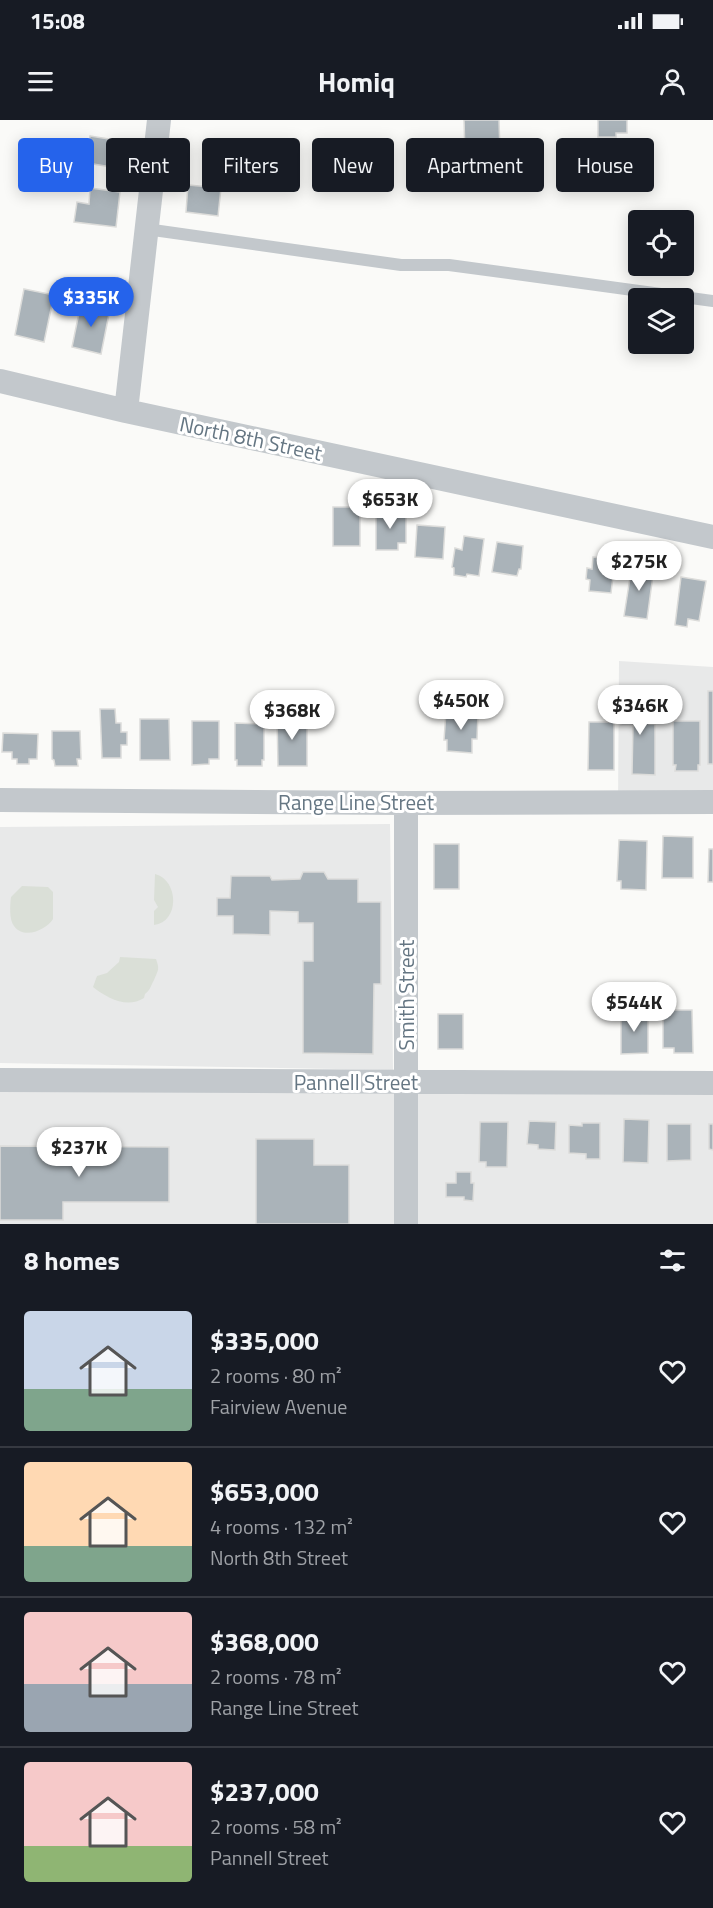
<!DOCTYPE html>
<html lang="en">
<head>
<meta charset="utf-8">
<style>
	:root { --surface:#171b24; --page:#20242c; --text:#f1f3f6; --muted:#9ea1a6; --line:#363941; --accent:#2563eb }
	body { margin:0; font-family:"Titillium Web",sans-serif; background:var(--page); color:var(--text); height:100vh; display:flex; flex-direction:column; font-size:22px; white-space:nowrap }
	* { box-sizing:border-box; margin:0 }
	p { font-size:20px; color:var(--muted) }
	.icon { flex:none; width:33px; height:33px; fill:none; stroke:currentColor; stroke-width:2; stroke-linecap:round; stroke-linejoin:round }
	.map { position:relative; height:1104px; overflow:hidden }
	.details { display:flex; flex-direction:column; background:var(--surface); flex:1 }
	.details>* { flex:none }
	.top-card { position:absolute; left:18px; top:18px; width:678px; height:54px; display:flex; gap:12px }
	.controls { position:absolute; left:628px; top:90px; display:grid; gap:12px }
	.controls a { display:grid; place-items:center; width:66px; height:66px; border-radius:6px; background:var(--surface); box-shadow:0 3px 15px #0003; font-size:30px }
	.price { position:absolute; translate:-50% -51px; padding:0 14px; border-radius:21px; background:#fff; color:#222; font-size:20px; line-height:39px; filter:drop-shadow(0 2px 3px #0008) }
	.price::after { content:''; position:absolute; left:50%; top:36px; width:18px; height:14px; margin-left:-9px; background:inherit; clip-path:polygon(0 0,100% 0,50% 100%) }
	.price.on { background:var(--accent); color:#fff }
	ul { padding:0; list-style:none }
	li { display:flex; align-items:center; gap:18px; height:150px; padding:0 24px }
	li+li { border-top:2px solid var(--line) }
	li span { display:grid; place-items:center; flex:none; width:168px; height:120px; border-radius:6px; color:#555 }
	li>.icon { margin-inline-start:auto }
	span .icon { width:72px; height:72px; fill:#fffc; stroke-width:1 }
	li b { font-size:26px }
	h2 { display:flex; justify-content:space-between; align-items:center; height:72px; padding:0 24px; font-size:26px }
	.tag { padding:0 21px; border-radius:6px; background:var(--surface); box-shadow:0 3px 15px #0003; font-size:21px; line-height:54px }
	.tag.on { background:var(--accent); color:#fff }
	.status { display:flex; justify-content:space-between; align-items:center; height:42px; padding:0 30px; background:var(--surface); direction:ltr }
	.status svg { height:16px; fill:currentColor }
	header { display:flex; justify-content:space-between; align-items:center; height:78px; padding:0 24px; background:var(--surface); font-size:27px; font-weight:700 }
	.map>svg:first-child { display:block }
	.built { fill:#e8e9e9 }
	.green { fill:#dadfd7 }
	.building { fill:#aab3b9; stroke:#dcdcda; stroke-width:1.5 }
	.lines { fill:none; stroke-linecap:round; stroke-linejoin:round }
	.service { stroke:#c3c8cc; stroke-width:12 }
	.minor { stroke:#c3c8cc; stroke-width:24 }
	.labels { text-anchor:middle; dominant-baseline:central; stroke-width:6; stroke-linejoin:round; paint-order:stroke }
	.street-label { font-size:21px; fill:#657683; stroke:#fff }
</style>
</head>
<body>
<div class="status"><b>15:08</b><svg viewBox="0 0 49 12"><path d="M0 12V9h3v3zM5 12V6h3v6zM10 12V3h3v9zM15 12V0h3v12zM26 1h20v11H26zM47 4h2v5h-2z"/></svg></div>
<header><svg class="icon" aria-label="menu" viewBox="0 0 24 24"><path d="M4 6h16M4 12h16M4 18h16"/></svg>Homiq<svg class="icon" aria-label="person" viewBox="0 0 24 24"><circle cx="12" cy="8" r="4"/><path d="M4 21q1-7 8-7t8 7"/></svg></header>
<div class="map">
<svg width="713" height="1104" viewBox="0 0 713 1104">
	<rect width="100%" height="100%" fill="#fafaf8"/>
	<path class="built" d="M 619,541 L 713,547 L 713,685 L 618,685 Z
		M 390,704 L 393,950 L 0,943 L 0,707 Z
		M 0,963 L 713,973 L 713,1104 L 0,1104 Z"/>
	<path class="green" d="M 155,754 C 179,760 180,802 154,805 L 154,791 L 158,787 L 154,780 Z
		M 22,766 L 48,767 L 53,772 L 53,799 C 46,810 24,820 14,806 C 9,800 10,785 11,777 Z
		M 120,837 L 156,839 C 160,850 158,850 154,860 C 150,867 151,869 145,874 L 144,878 C 127,889 107,878 93,867 L 97,856 L 107,853 L 119,842 Z"/>
	<path class="building" d="M 464,0 L 499,0 L 500,33 L 465,33 Z
		M 598,0 L 627,0 L 627,13 L 616,13 L 616,17 L 598,17 Z
		M 90,16 L 128,22 L 124,49 L 87,43 Z
		M 188,65 L 221,68 L 218,96 L 186,92 Z
		M 90,68 L 120,72 L 116,107 L 74,102 L 77,82 L 89,84 Z
		M 24,169 L 54,175 L 44,222 L 15,215 Z
		M 81,183 L 110,189 L 101,234 L 72,227 Z
		M 333,387 L 360,387 L 360,426 L 333,426 Z
		M 376,391 L 406,391 L 406,423 L 398,423 L 398,430 L 376,430 Z
		M 417,405 L 445,407 L 443,439 L 415,437 Z
		M 464,416 L 484,419 L 479,456 L 467,454 L 466,457 L 454,455 L 454,448 L 452,447 L 455,428 L 462,430 Z
		M 497,422 L 523,426 L 521,449 L 519,449 L 517,456 L 492,452 Z
		M 593,437 L 615,440 L 611,473 L 589,471 L 590,460 L 586,459 L 587,448 L 592,449 Z
		M 632,445 L 654,448 L 647,499 L 624,496 Z
		M 681,457 L 706,461 L 699,501 L 688,499 L 687,507 L 675,505 Z
		M 708,571 L 713,571 L 713,644 L 708,644 Z
		M 621,580 L 650,581 L 649,604 L 655,604 L 655,655 L 632,654 L 633,605 L 621,605 Z
		M 100,589 L 115,589 L 116,603 L 121,603 L 121,612 L 127,612 L 127,625 L 121,625 L 121,638 L 102,638 Z
		M 446,592 L 478,593 L 477,619 L 472,619 L 472,633 L 447,631 L 447,620 L 444,620 Z
		M 307,596 L 307,646 L 278,646 L 277,597 Z
		M 140,599 L 169,599 L 170,640 L 140,640 Z
		M 192,601 L 219,601 L 219,639 L 209,639 L 209,644 L 192,645 Z
		M 673,601 L 700,601 L 700,645 L 698,645 L 698,651 L 675,651 L 676,645 L 673,645 Z
		M 589,602 L 614,602 L 614,650 L 588,650 Z
		M 235,603 L 264,604 L 264,640 L 262,640 L 262,646 L 237,646 L 237,640 L 235,640 Z
		M 52,611 L 80,611 L 81,639 L 77,639 L 78,646 L 55,646 L 54,640 L 52,639 Z
		M 3,613 L 38,614 L 37,639 L 29,639 L 29,644 L 17,644 L 17,639 L 12,639 L 12,632 L 2,632 Z
		M 663,716 L 693,717 L 693,758 L 662,758 Z
		M 619,720 L 647,721 L 646,770 L 621,769 L 621,761 L 617,761 Z
		M 434,724 L 459,724 L 459,769 L 434,769 Z
		M 709,729 L 713,729 L 713,762 L 708,762 Z
		M 303,752 L 324,752 L 328,759 L 358,759 L 358,782 L 381,782 L 381,864 L 374,864 L 373,934 L 303,933 L 303,841 L 313,841 L 313,803 L 298,803 L 298,792 L 270,791 L 270,815 L 233,814 L 233,796 L 217,796 L 217,778 L 230,778 L 231,756 L 270,756 L 272,760 L 300,759 Z
		M 663,890 L 692,890 L 693,933 L 674,933 L 674,928 L 663,928 Z
		M 648,892 L 648,933 L 621,934 L 621,893 Z
		M 438,894 L 463,894 L 463,929 L 438,929 Z
		M 624,999 L 649,1000 L 648,1043 L 623,1042 Z
		M 529,1001 L 556,1002 L 555,1030 L 538,1029 L 538,1025 L 527,1024 Z
		M 480,1002 L 508,1002 L 507,1047 L 486,1047 L 486,1042 L 479,1042 Z
		M 582,1003 L 600,1003 L 600,1039 L 586,1039 L 586,1034 L 569,1033 L 569,1005 L 582,1006 Z
		M 667,1004 L 691,1004 L 691,1040 L 667,1041 Z
		M 709,1004 L 713,1004 L 713,1030 L 709,1029 Z
		M 256,1019 L 314,1019 L 314,1045 L 349,1045 L 349,1104 L 256,1104 Z
		M 0,1026 L 169,1027 L 169,1082 L 63,1082 L 63,1100 L 0,1100 Z
		M 456,1052 L 471,1052 L 471,1063 L 474,1063 L 473,1081 L 464,1080 L 464,1077 L 446,1077 L 446,1063 L 456,1063 Z"/>
	<g class="lines">
		<path class="service" d="M 146,109 L 401,145 L 449,145 L 713,181"/>
		<path class="minor" d="M 0,261 L 126,291 L 713,417
			M 126,291 L 159,0
			M 0,680 L 406,683 L 713,682
			M 0,960 L 713,963
			M 406,1104 L 406,683"/>
	</g>
	<g class="labels">
		<g class="street-label">
			<text transform="translate(251 318) rotate(12)">North 8th Street</text>
			<text x="356" y="682">Range Line Street</text>
			<text transform="translate(406 875) rotate(-90)">Smith Street</text>
			<text x="356" y="962">Pannell Street</text>
		</g>
	</g>
</svg>
<div class="controls">
<a><svg class="icon" aria-label="locate" viewBox="0 0 24 24"><circle cx="12" cy="12" r="6"/><path d="M12 2v4M12 18v4M2 12h4M18 12h4"/></svg></a>
<a><svg class="icon" aria-label="layers" viewBox="0 0 24 24"><path d="M12 4l9 5-9 5-9-5zM3 14l9 5 9-5"/></svg></a>
</div>
<b class="price on" style="left:91px;top:208px">$335K</b>
<b class="price" style="left:390px;top:410px">$653K</b>
<b class="price" style="left:639px;top:472px">$275K</b>
<b class="price" style="left:461px;top:611px">$450K</b>
<b class="price" style="left:640px;top:616px">$346K</b>
<b class="price" style="left:292px;top:621px">$368K</b>
<b class="price" style="left:634px;top:913px">$544K</b>
<b class="price" style="left:79px;top:1058px">$237K</b>
<div class="top-card">
<a class="tag on">Buy</a>
<a class="tag">Rent</a>
<a class="tag">Filters</a>
<a class="tag">New</a>
<a class="tag">Apartment</a>
<a class="tag">House</a>
</div>
</div>
<section class="details">
<h2>8 homes<svg class="icon" aria-label="filters" viewBox="0 0 24 24"><path d="M4 7h16M4 17h16"/><circle cx="9" cy="7" r="2"/><circle cx="15" cy="17" r="2"/></svg></h2>
<ul>
<li><span style="background:linear-gradient(#c9d6e8 65%,#7fa58c 0)"><svg class="icon" aria-label="home" viewBox="0 0 24 24"><path d="M3 11l9-7 9 7M6 9v11h12V9"/></svg></span><div><b>$335,000</b><p>2 rooms · 80 m²</p><p>Fairview Avenue</p></div><svg class="icon" aria-label="heart" viewBox="0 0 24 24"><path d="M12 20l-8-8c-3-5 5-10 8-4 3-6 11-1 8 4z"/></svg></li>
<li><span style="background:linear-gradient(#ffd9b3 70%,#7fa58c 0)"><svg class="icon" aria-label="home" viewBox="0 0 24 24"><path d="M3 11l9-7 9 7M6 9v11h12V9"/></svg></span><div><b>$653,000</b><p>4 rooms · 132 m²</p><p>North 8th Street</p></div><svg class="icon" aria-label="heart" viewBox="0 0 24 24"><path d="M12 20l-8-8c-3-5 5-10 8-4 3-6 11-1 8 4z"/></svg></li>
<li><span style="background:linear-gradient(#f6c9c9 60%,#9aa5b1 0)"><svg class="icon" aria-label="home" viewBox="0 0 24 24"><path d="M3 11l9-7 9 7M6 9v11h12V9"/></svg></span><div><b>$368,000</b><p>2 rooms · 78 m²</p><p>Range Line Street</p></div><svg class="icon" aria-label="heart" viewBox="0 0 24 24"><path d="M12 20l-8-8c-3-5 5-10 8-4 3-6 11-1 8 4z"/></svg></li>
<li><span style="background:linear-gradient(#f6c9c9 70%,#8fb573 0)"><svg class="icon" aria-label="home" viewBox="0 0 24 24"><path d="M3 11l9-7 9 7M6 9v11h12V9"/></svg></span><div><b>$237,000</b><p>2 rooms · 58 m²</p><p>Pannell Street</p></div><svg class="icon" aria-label="heart" viewBox="0 0 24 24"><path d="M12 20l-8-8c-3-5 5-10 8-4 3-6 11-1 8 4z"/></svg></li>
</ul>
</section>
</body>
</html>
